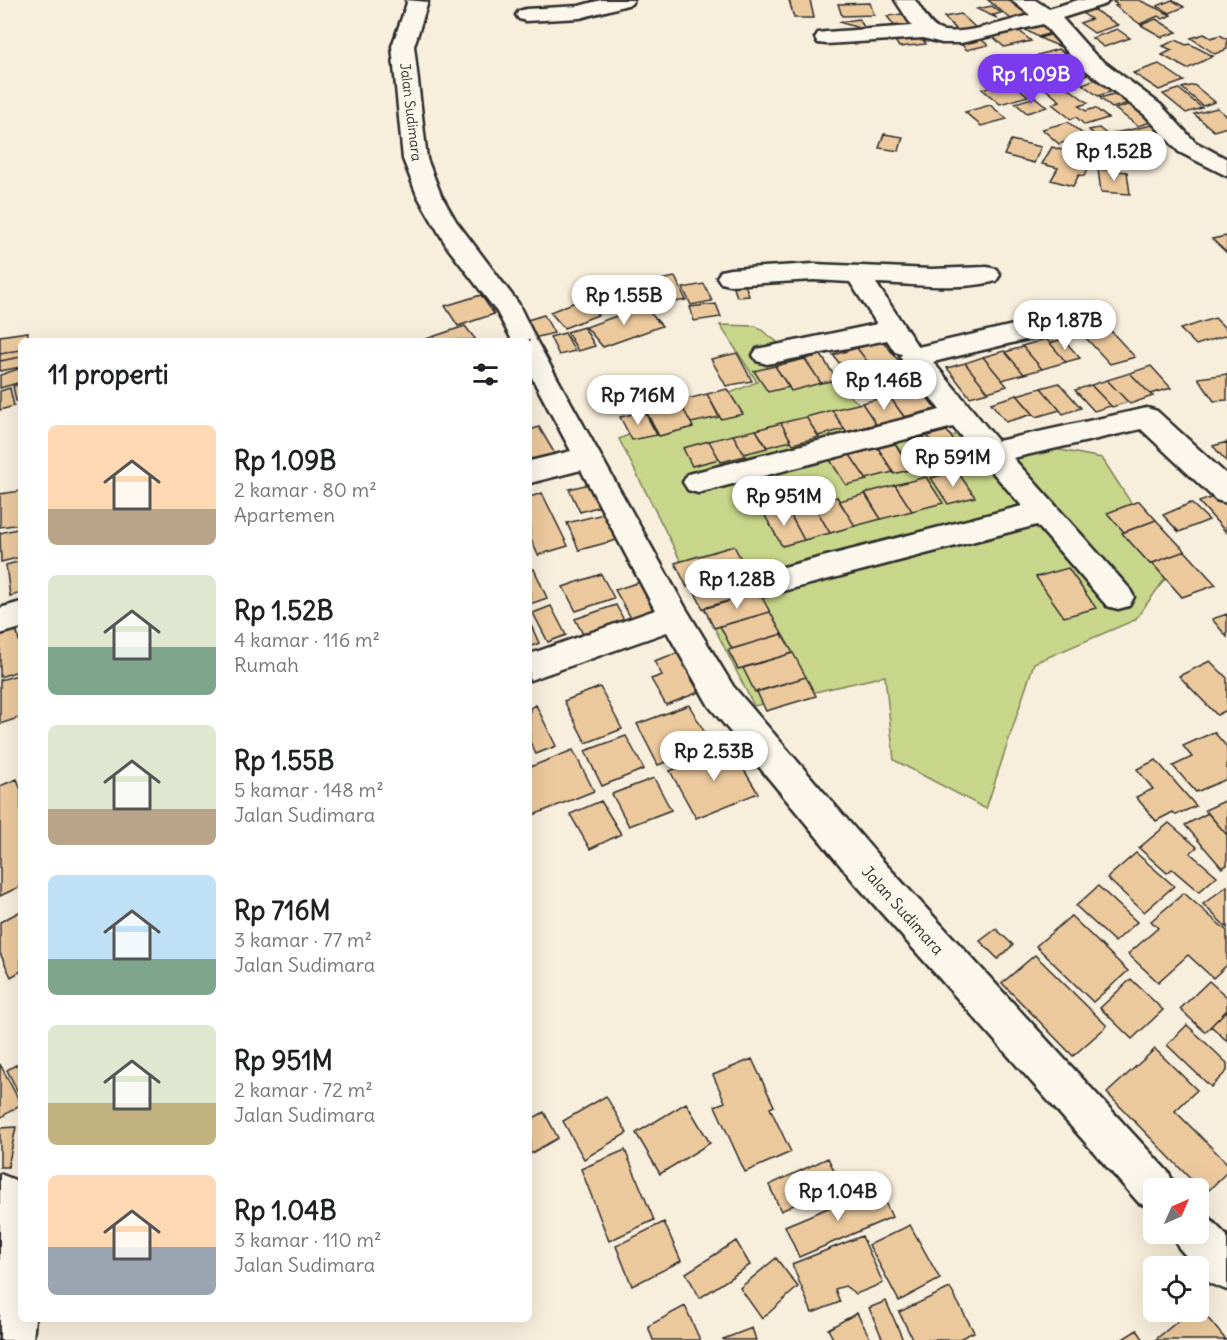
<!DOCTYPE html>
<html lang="id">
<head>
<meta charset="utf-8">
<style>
	:root { --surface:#fff; --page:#f6f6f6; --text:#202124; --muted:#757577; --accent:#7c3aed }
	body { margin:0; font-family:Delius,sans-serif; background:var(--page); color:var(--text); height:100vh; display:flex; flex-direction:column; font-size:22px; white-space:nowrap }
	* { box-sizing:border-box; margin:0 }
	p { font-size:20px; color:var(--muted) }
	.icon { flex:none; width:33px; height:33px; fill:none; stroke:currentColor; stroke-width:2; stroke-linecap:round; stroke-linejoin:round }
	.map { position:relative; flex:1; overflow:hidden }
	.sheet { position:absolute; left:18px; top:338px; width:514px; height:984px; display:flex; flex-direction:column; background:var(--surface); border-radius:9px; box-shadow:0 6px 24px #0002 }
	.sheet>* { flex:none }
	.needle { width:39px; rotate:45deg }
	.controls { position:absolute; left:1143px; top:1178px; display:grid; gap:12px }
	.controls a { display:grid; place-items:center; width:66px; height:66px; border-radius:9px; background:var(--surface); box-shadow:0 6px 24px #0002; font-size:30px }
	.price { position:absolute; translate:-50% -51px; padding:0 14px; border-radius:21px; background:#fff; color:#222; font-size:20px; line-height:39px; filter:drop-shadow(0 2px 3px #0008) }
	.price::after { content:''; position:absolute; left:50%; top:36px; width:18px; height:14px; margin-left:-9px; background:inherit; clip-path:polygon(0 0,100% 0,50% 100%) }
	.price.current { background:var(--accent); color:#fff }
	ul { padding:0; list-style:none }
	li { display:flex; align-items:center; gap:18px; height:150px; padding:0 30px }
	li span { display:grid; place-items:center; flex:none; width:168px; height:120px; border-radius:9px; color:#555 }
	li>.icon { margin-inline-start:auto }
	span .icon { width:72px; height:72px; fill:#fffc; stroke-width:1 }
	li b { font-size:26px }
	h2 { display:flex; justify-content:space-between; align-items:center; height:72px; padding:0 30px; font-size:26px }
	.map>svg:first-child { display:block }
	.green { fill:#c7d68a; stroke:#79805a; stroke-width:1.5 }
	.building { fill:#ecc99d; stroke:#2b2b2b; stroke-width:1.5 }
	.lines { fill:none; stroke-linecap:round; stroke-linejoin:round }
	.minor-casing { stroke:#2b2b2b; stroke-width:5 }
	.minor { fill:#fbf7ec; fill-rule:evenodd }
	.labels { text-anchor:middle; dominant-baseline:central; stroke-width:6; stroke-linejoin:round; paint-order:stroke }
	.far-street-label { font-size:14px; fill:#2b2b2b; stroke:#fbf7ec }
	.street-label { font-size:16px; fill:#2b2b2b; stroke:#fbf7ec }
</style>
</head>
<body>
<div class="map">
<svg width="1227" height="1340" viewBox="0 0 1227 1340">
	<rect width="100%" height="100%" fill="#f8eedc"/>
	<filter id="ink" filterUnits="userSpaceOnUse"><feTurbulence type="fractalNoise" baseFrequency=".0167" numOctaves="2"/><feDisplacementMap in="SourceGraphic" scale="12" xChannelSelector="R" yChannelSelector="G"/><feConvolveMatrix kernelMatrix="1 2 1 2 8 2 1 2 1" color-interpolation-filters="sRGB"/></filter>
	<g filter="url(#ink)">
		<path class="green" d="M 720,325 L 756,326 L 916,446 L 966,432 L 1102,458 L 1173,568 L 1135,620 L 1034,663 L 986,809 L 894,760 L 885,676 L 754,706 L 619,439 L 757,382 Z"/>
		<path class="building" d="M 789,0 L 810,0 L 814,18 L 794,18 Z
			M 988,0 L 1016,0 L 1032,13 L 1011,19 Z
			M 1118,0 L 1139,0 L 1171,15 L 1163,19 L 1158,16 L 1140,24 L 1115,6 L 1118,5 L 1113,2 Z
			M 1172,0 L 1184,7 L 1170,13 L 1157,6 Z
			M 870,3 L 874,15 L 842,16 L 838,4 Z
			M 992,6 L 1001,13 L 993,15 L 997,18 L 977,9 Z
			M 1088,6 L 1118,25 L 1094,33 L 1080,23 L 1091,19 L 1076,9 Z
			M 909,13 L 920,27 L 898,31 L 887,16 Z
			M 961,14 L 976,28 L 959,32 L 944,17 Z
			M 859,19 L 866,30 L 839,22 Z
			M 1156,19 L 1177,32 L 1162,37 L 1141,25 Z
			M 1049,21 L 1057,31 L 1038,37 L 1017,25 Z
			M 1016,28 L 1031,41 L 1004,47 L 990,34 Z
			M 1117,29 L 1130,38 L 1104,47 L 1092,38 Z
			M 1057,33 L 1070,46 L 1063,48 L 1039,38 Z
			M 1204,34 L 1211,38 L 1220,35 L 1227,39 L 1227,49 L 1215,54 L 1191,38 Z
			M 921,36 L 926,44 L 899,47 L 894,39 Z
			M 978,37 L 988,45 L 967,50 L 958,41 Z
			M 1176,40 L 1186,45 L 1190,44 L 1213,56 L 1187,69 L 1162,55 L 1172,50 L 1163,46 Z
			M 1058,49 L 1072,58 L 1052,65 L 1038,55 Z
			M 1008,56 L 1019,65 L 1003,69 L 992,61 Z
			M 1035,62 L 1045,69 L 1026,76 L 1016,68 Z
			M 1074,63 L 1089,74 L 1068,80 L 1053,69 Z
			M 1159,64 L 1184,81 L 1159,90 L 1133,73 Z
			M 1100,78 L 1116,90 L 1098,96 L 1082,84 Z
			M 1011,81 L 1028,96 L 1000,104 L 982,89 Z
			M 1059,81 L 1088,103 L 1079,106 L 1086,111 L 1095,108 L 1108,118 L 1085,125 L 1076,117 L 1071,119 L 1052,104 L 1060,101 L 1042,86 Z
			M 1194,85 L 1215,102 L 1203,106 L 1182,88 Z
			M 1179,89 L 1202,108 L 1186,113 L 1163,94 Z
			M 1120,92 L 1132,102 L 1112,108 L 1100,98 Z
			M 1035,97 L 1047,107 L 1027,113 L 1015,103 Z
			M 1131,104 L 1154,121 L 1138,126 L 1115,109 Z
			M 990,105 L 1007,119 L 981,126 L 965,112 Z
			M 1217,108 L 1227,116 L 1227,127 L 1214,131 L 1194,114 Z
			M 1068,122 L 1085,136 L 1059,144 L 1042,129 Z
			M 1157,124 L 1175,140 L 1132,149 L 1115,133 Z
			M 1099,128 L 1115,141 L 1105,144 L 1089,130 Z
			M 884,134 L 903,137 L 899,151 L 879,148 Z
			M 1011,140 L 1041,147 L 1034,163 L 1004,155 Z
			M 1052,147 L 1094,160 L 1084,176 L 1079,175 L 1073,186 L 1051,180 L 1058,168 L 1042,164 Z
			M 1098,169 L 1127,172 L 1130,194 L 1101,192 Z
			M 1227,236 L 1227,253 L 1212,239 Z
			M 675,277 L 686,300 L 664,304 L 653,281 Z
			M 646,280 L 655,293 L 630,299 L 622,285 Z
			M 704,284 L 712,301 L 691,305 L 683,288 Z
			M 745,284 L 749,296 L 737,297 L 733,285 Z
			M 481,295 L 494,314 L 458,326 L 445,306 Z
			M 583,299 L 598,315 L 564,328 L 550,312 Z
			M 716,304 L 721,317 L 694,321 L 690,307 Z
			M 644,306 L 662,326 L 603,347 L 586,327 Z
			M 544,315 L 554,333 L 534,338 L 524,321 Z
			M 1215,318 L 1227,330 L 1227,335 L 1196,345 L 1180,329 Z
			M 465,326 L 476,340 L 423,340 Z
			M 584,327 L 595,346 L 578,351 L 567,332 Z
			M 1109,329 L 1135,357 L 1110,364 L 1084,336 Z
			M 28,332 L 27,340 L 21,340 L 21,350 L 0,353 L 0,336 Z
			M 565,333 L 575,351 L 559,355 L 550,337 Z
			M 1046,339 L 1050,343 L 1066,362 L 1042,369 L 1022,346 Z
			M 1063,339 L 1080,358 L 1066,362 L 1050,343 Z
			M 883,341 L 905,369 L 879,377 L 857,348 Z
			M 1023,347 L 1042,369 L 1024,374 L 1005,352 Z
			M 857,348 L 873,369 L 849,376 L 833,355 Z
			M 21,350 L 21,357 L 0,361 L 0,354 Z
			M 1004,351 L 1005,352 L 1024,374 L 1002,380 L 983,357 Z
			M 737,353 L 752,381 L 726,386 L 711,359 Z
			M 821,355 L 837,380 L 821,383 L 805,359 Z
			M 21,357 L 21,367 L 0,371 L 0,361 Z
			M 983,357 L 1002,380 L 1007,386 L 988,392 L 965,363 Z
			M 805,359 L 821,383 L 791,391 L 775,366 Z
			M 965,363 L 988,392 L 970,397 L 947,368 Z
			M 775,366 L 789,387 L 768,392 L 754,371 Z
			M 1151,366 L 1171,388 L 1150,394 L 1130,373 Z
			M 21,368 L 21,382 L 0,388 L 0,375 Z
			M 1130,373 L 1150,394 L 1153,396 L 1130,404 L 1107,380 Z
			M 1227,374 L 1227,400 L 1214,401 L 1198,378 Z
			M 1107,380 L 1128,402 L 1112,407 L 1091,385 Z
			M 1059,383 L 1081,408 L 1063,414 L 1041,388 Z
			M 21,384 L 21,400 L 16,401 L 13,386 Z
			M 1091,385 L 1111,406 L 1094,411 L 1075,390 Z
			M 10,388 L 14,406 L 0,410 L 0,391 Z
			M 920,388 L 936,409 L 904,417 L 889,396 Z
			M 1041,388 L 1060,410 L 1036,417 L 1017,395 Z
			M 727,389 L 743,414 L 721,419 L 707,394 Z
			M 707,394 L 719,417 L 691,423 L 679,401 Z
			M 1017,395 L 1033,414 L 1006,422 L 991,403 Z
			M 889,396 L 906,419 L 878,427 L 862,403 Z
			M 679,401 L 693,427 L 659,436 L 645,409 Z
			M 862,403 L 876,424 L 846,432 L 832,410 Z
			M 832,410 L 844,429 L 818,436 L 806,417 Z
			M 644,411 L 657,435 L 632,440 L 620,417 Z
			M 806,417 L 819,437 L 793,444 L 781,423 Z
			M 781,423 L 791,441 L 767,447 L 756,430 Z
			M 539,427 L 558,459 L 530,468 L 530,430 Z
			M 756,430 L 767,448 L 744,454 L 733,435 Z
			M 947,431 L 967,460 L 947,465 L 927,436 Z
			M 733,435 L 745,456 L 721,462 L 709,441 Z
			M 927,436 L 946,463 L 929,468 L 911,441 Z
			M 709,441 L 719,459 L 692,466 L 683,448 Z
			M 1227,442 L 1227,462 L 1213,446 Z
			M 895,444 L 912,469 L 894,474 L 878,448 Z
			M 878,448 L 893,472 L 866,479 L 850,455 Z
			M 850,455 L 867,480 L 846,485 L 830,460 Z
			M 957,471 L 975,497 L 948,504 L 931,478 Z
			M 766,472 L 784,502 L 750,511 L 733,481 Z
			M 926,477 L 943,503 L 912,511 L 895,485 Z
			M 593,483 L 604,505 L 580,512 L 569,489 Z
			M 895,485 L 912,511 L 881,519 L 865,493 Z
			M 21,491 L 21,524 L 0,527 L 0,494 Z
			M 542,493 L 568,546 L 538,555 L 530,537 L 530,497 Z
			M 865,494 L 881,519 L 855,526 L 839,501 Z
			M 1222,494 L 1227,500 L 1226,532 L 1199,502 Z
			M 837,497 L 855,526 L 830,533 L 813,504 Z
			M 1139,501 L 1156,520 L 1124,532 L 1107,513 Z
			M 1191,503 L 1209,520 L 1179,532 L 1163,515 Z
			M 813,504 L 830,533 L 804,540 L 788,510 Z
			M 787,509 L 804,540 L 782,546 L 764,514 Z
			M 615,511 L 628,537 L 579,550 L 567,523 Z
			M 1156,520 L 1185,551 L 1150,564 L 1122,533 Z
			M 21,528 L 21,557 L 1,562 L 0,533 Z
			M 734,546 L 747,570 L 687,587 L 675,563 Z
			M 1185,551 L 1216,585 L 1182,597 L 1152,563 Z
			M 21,561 L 21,593 L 10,596 L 6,565 Z
			M 1068,568 L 1096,608 L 1064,617 L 1036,577 Z
			M 534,569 L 547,598 L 530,604 L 530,570 Z
			M 747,570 L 759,592 L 703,609 L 692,586 Z
			M 601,574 L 614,598 L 576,611 L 563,587 Z
			M 646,580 L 666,615 L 635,625 L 615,590 Z
			M 759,592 L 770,612 L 714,628 L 704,608 Z
			M 616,605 L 627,626 L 586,640 L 575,619 Z
			M 551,606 L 566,635 L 548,642 L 533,613 Z
			M 770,612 L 782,634 L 732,649 L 720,626 Z
			M 1227,614 L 1227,637 L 1212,619 Z
			M 530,623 L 539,643 L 530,647 Z
			M 16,628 L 21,649 L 21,670 L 0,677 L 0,632 Z
			M 782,634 L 793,653 L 738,669 L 728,650 Z
			M 686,650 L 698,669 L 688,673 L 699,692 L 666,705 L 651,679 L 662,675 L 654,661 Z
			M 793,653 L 806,677 L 755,692 L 743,668 Z
			M 1210,661 L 1227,678 L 1227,710 L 1217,715 L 1179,676 Z
			M 21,674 L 21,717 L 0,724 L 0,680 Z
			M 806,677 L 816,696 L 766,711 L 757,692 Z
			M 600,687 L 622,729 L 586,743 L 564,701 Z
			M 536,705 L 556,746 L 536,754 L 530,742 L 530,708 Z
			M 689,705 L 712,745 L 658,765 L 637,724 Z
			M 1214,732 L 1227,747 L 1227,779 L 1196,792 L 1173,766 L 1192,757 L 1183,746 Z
			M 626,736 L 644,769 L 602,786 L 585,751 Z
			M 730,747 L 758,793 L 696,818 L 670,771 Z
			M 573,750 L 594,791 L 531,816 L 530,767 Z
			M 1156,760 L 1196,806 L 1176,815 L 1173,812 L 1156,821 L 1136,797 L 1153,789 L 1137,769 Z
			M 654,778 L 671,810 L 629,826 L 612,794 Z
			M 17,779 L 21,790 L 21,886 L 0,896 L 0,786 Z
			M 1227,800 L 1227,835 L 1205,810 Z
			M 601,801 L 621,834 L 590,849 L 570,814 Z
			M 1208,813 L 1227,835 L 1227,865 L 1222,868 L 1185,825 Z
			M 1169,823 L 1197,847 L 1190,853 L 1217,876 L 1199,892 L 1172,869 L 1167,873 L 1139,848 Z
			M 1136,853 L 1174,886 L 1144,912 L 1107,878 Z
			M 1098,886 L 1137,922 L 1115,942 L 1076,906 Z
			M 1227,886 L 1227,928 L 1203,904 Z
			M 1184,893 L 1227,931 L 1227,965 L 1213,978 L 1188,955 L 1158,982 L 1128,954 L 1158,928 L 1151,921 Z
			M 21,911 L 21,971 L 11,977 L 0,953 L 0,922 Z
			M 1071,916 L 1128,971 L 1093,1002 L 1036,946 Z
			M 996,929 L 1013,945 L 998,959 L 980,941 Z
			M 1035,955 L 1107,1026 L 1073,1056 L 1002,983 Z
			M 1131,979 L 1163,1010 L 1132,1039 L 1100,1008 Z
			M 1209,981 L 1227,997 L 1227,1010 L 1205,1032 L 1180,1009 Z
			M 1227,1010 L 1227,1041 L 1211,1026 Z
			M 1187,1025 L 1227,1063 L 1227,1071 L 1211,1087 L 1167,1045 Z
			M 1155,1049 L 1197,1090 L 1175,1111 L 1227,1163 L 1227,1172 L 1205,1194 L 1107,1093 Z
			M 752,1059 L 774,1106 L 770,1108 L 791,1152 L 745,1172 L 715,1106 L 725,1102 L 713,1075 Z
			M 21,1062 L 21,1098 L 7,1070 Z
			M 0,1064 L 21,1104 L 0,1118 Z
			M 606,1096 L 627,1133 L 584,1159 L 563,1121 Z
			M 686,1103 L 710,1143 L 660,1174 L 636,1133 Z
			M 544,1112 L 558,1138 L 530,1154 L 530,1120 Z
			M 16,1127 L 8,1167 L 0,1167 L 0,1128 Z
			M 625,1150 L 654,1220 L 609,1241 L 581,1169 Z
			M 828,1158 L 840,1183 L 781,1211 L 769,1185 Z
			M 878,1187 L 892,1217 L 799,1257 L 785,1226 Z
			M 664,1222 L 681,1261 L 632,1286 L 616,1246 Z
			M 910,1225 L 940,1279 L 899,1301 L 869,1245 Z
			M 862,1236 L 883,1283 L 856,1294 L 845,1286 L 835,1289 L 840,1302 L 812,1313 L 792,1264 Z
			M 736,1241 L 750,1265 L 700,1298 L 686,1273 Z
			M 776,1258 L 798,1287 L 762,1319 L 740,1288 Z
			M 950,1288 L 974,1332 L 957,1340 L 913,1340 L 899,1312 Z
			M 886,1301 L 903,1340 L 883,1340 L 869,1308 Z
			M 685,1306 L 700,1340 L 653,1340 L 648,1326 Z
			M 1198,1306 L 1226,1340 L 1155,1340 L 1190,1311 L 1198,1311 Z
			M 857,1313 L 871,1340 L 834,1340 L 828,1329 Z
			M 752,1328 L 756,1340 L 724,1340 L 723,1339 Z
			M 1137,1330 L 1144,1340 L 1121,1340 Z"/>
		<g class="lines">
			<defs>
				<path id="minor" d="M 406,0 L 428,2 L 414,46 L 427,159 L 441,195 L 456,221 L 518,303 L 537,342 L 685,607 L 733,686 L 880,858 L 1169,1173 L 1175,1188 L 1154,1188 L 1154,1209 L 1139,1203 L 854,882 L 709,706 L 667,632 L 530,680 L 530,654 L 655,610 L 581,470 L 530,483 L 530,461 L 571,451 L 530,374 L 530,340 L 512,340 L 497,312 L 448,248 L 432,221 L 417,195 L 403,159 L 392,46 L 407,3 Z
					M 601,0 L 634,0 L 631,4 L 580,18 L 526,21 L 519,19 L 516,15 L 519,11 L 526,9 L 579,6 Z
					M 895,0 L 915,0 C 922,9 928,24 938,29 C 957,38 1010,20 1030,15 L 1011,0 L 1035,0 L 1049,9 L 1078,0 L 1109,0 L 1106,4 L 1062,18 L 1095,55 L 1161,105 L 1195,142 L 1227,159 L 1227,176 L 1179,152 L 1145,115 L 1079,65 L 1043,24 L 961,43 L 942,43 L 923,38 L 826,44 L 818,43 L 815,38 L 818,33 L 826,32 L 912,26 Z
					M 814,264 L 931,269 L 987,267 L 996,269 L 1000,275 L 996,281 C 959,291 914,284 876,283 L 918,347 L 1082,309 L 1091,312 L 1095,318 L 1091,324 L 933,362 L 998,441 L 1147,408 L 1157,411 L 1227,475 L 1227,503 L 1216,500 L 1141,429 L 1013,458 L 1129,588 L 1134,597 L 1129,606 L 1118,609 L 1107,606 L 1037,525 L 764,596 L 753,593 L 748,584 L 753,575 L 764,572 L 1022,506 L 953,427 L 698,493 L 688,490 L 683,482 L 688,474 L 940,410 L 904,363 L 900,357 L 902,354 L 895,352 L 887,340 L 767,364 L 757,361 L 753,355 L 757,349 L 877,324 L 850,282 L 814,280 L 730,285 L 721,283 L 717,277 L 721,271 L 730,269 Z
					M 21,602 L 21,628 L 0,634 L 0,608 Z
					M 0,1174 L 15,1180 L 21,1194 L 21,1318 L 35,1318 L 33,1340 L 0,1340 Z
					M 1198,1213 L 1209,1218 L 1227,1236 L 1227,1290 L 1211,1284 L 1198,1270 L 1198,1266 L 1195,1266 L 1179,1248 L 1172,1233 L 1198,1233 Z"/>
			</defs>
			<use href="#minor" class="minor-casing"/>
			<use href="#minor" class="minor"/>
		</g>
	</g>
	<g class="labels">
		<g class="far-street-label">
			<text transform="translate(411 112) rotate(83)">Jalan Sudimara</text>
		</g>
		<g class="street-label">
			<text transform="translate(903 910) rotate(48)">Jalan Sudimara</text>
		</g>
	</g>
</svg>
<div class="controls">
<a><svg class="needle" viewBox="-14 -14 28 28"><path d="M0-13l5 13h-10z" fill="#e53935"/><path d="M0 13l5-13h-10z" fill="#757577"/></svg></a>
<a><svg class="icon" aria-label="locate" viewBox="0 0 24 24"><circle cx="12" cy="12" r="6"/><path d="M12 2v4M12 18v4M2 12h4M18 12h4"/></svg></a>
</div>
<b class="price current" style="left:1031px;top:105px">Rp 1.09B</b>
<b class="price" style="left:1114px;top:182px">Rp 1.52B</b>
<b class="price" style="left:624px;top:326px">Rp 1.55B</b>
<b class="price" style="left:1065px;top:351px">Rp 1.87B</b>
<b class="price" style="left:884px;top:411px">Rp 1.46B</b>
<b class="price" style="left:638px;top:426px">Rp 716M</b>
<b class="price" style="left:953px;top:488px">Rp 591M</b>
<b class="price" style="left:784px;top:527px">Rp 951M</b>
<b class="price" style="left:737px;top:610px">Rp 1.28B</b>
<b class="price" style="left:714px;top:782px">Rp 2.53B</b>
<b class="price" style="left:838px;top:1222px">Rp 1.04B</b>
<section class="sheet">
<h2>11 properti<svg class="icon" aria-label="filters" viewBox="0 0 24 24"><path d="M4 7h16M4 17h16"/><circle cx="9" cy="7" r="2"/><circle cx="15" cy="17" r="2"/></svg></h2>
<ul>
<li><span style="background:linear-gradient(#ffd9b3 70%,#b9a48a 0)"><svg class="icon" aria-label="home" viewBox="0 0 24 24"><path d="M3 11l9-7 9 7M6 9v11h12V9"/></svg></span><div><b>Rp 1.09B</b><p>2 kamar · 80 m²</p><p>Apartemen</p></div></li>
<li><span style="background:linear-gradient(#dfe7d0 60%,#7fa58c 0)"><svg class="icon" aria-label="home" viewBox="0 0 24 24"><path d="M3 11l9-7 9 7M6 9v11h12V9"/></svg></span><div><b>Rp 1.52B</b><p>4 kamar · 116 m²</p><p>Rumah</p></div></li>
<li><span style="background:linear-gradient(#dfe7d0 70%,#b9a48a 0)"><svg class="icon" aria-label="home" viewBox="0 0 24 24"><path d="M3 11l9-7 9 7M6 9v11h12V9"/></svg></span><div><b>Rp 1.55B</b><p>5 kamar · 148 m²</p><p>Jalan Sudimara</p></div></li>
<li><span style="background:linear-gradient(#bfe0f5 70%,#7fa58c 0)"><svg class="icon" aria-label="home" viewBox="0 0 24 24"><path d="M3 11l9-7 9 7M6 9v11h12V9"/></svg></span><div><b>Rp 716M</b><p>3 kamar · 77 m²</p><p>Jalan Sudimara</p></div></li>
<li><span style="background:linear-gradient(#dfe7d0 65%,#c2b280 0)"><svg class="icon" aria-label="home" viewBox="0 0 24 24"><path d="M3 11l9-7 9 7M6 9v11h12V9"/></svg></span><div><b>Rp 951M</b><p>2 kamar · 72 m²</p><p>Jalan Sudimara</p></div></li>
<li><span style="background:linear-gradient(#ffd9b3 60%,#9aa5b1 0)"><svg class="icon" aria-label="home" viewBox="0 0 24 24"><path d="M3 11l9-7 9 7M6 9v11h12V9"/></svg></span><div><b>Rp 1.04B</b><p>3 kamar · 110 m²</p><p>Jalan Sudimara</p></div></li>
</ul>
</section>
</div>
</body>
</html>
